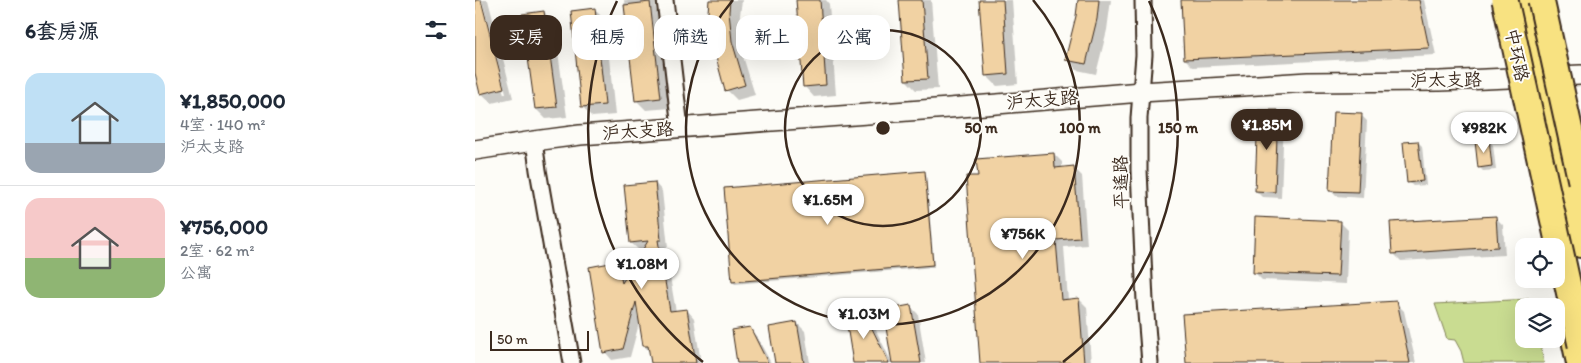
<!DOCTYPE html>
<html lang="zh">
<head>
<meta charset="utf-8">
<style>
	:root { --surface:#fff; --page:#f2f2f3; --text:#1f2937; --muted:#747a83; --line:#e0e1e3; --accent:#3b2a1e }
	body { margin:0; font-family:Itim,"LXGW WenKai TC",sans-serif; background:var(--page); color:var(--text); height:100vh; display:flex; flex-direction:column; font-size:19px; white-space:nowrap }
	* { box-sizing:border-box; margin:0 }
	p { font-size:16px; color:var(--muted) }
	.icon { flex:none; width:28px; height:28px; fill:none; stroke:currentColor; stroke-width:2; stroke-linecap:round; stroke-linejoin:round }
	.map { position:relative; flex:1; overflow:hidden }
	.sheet { display:flex; flex-direction:column; background:var(--surface); width:475px }
	.sheet>* { flex:none }
	.top-card { position:absolute; left:15px; top:15px; width:475px; height:45px; display:flex; gap:10px }
	.fabs { position:absolute; left:1040px; top:238px; display:grid; gap:10px }
	.fabs a { display:grid; place-items:center; width:50px; height:50px; border-radius:10px; background:var(--surface); box-shadow:0 5px 20px #0002; font-size:25px }
	.scale { position:absolute; left:15px; bottom:12px; width:99px; box-sizing:border-box; padding-left:5px; border:2px solid #3b2a1e; border-top:0; font-size:14px; line-height:18px; white-space:nowrap; color:#3b2a1e; -webkit-text-stroke:4px #fdfcf7; paint-order:stroke }
	.price { position:absolute; translate:-50% -42px; padding:0 11px; border-radius:18px; background:#fff; color:#222; font-size:16px; line-height:32px; filter:drop-shadow(0 1px 2px #0008) }
	.price::after { content:''; position:absolute; left:50%; top:30px; width:15px; height:11px; margin-left:-8px; background:inherit; clip-path:polygon(0 0,100% 0,50% 100%) }
	.price.current { background:var(--accent); color:#fff }
	ul { padding:0; list-style:none }
	li { display:flex; align-items:center; gap:15px; height:125px; padding:0 25px }
	li+li { border-top:1px solid var(--line) }
	li span { display:grid; place-items:center; flex:none; width:140px; height:100px; border-radius:15px; color:#555 }
	li>.icon { margin-inline-start:auto }
	span .icon { width:60px; height:60px; fill:#fffc; stroke-width:1 }
	li b { font-size:21px }
	h2 { display:flex; justify-content:space-between; align-items:center; height:60px; padding:0 25px; font-size:21px }
	.pill { padding:0 18px; border-radius:15px; background:var(--surface); box-shadow:0 5px 20px #0002; font-size:18px; line-height:45px }
	.pill.current { background:var(--accent); color:#fff }
	main { display:flex; flex:1; min-height:0 }
	.map>svg:first-child { display:block }
	.green { fill:#c9dc91; stroke:#828358 }
	.shadow { fill:#0003 }
	.building { fill:#f1d2a3; stroke:#3b2a1e }
	.lines { fill:none; stroke-linecap:round; stroke-linejoin:round }
	.minor-casing { stroke:#3b2a1e; stroke-width:19 }
	.tertiary-casing { stroke:#3b2a1e; stroke-width:22 }
	.primary-casing { stroke:#3b2a1e; stroke-width:28 }
	.minor { stroke:#fdfcf7; stroke-width:15 }
	.tertiary { stroke:#fdfcf7; stroke-width:19 }
	.primary { stroke:#f8e281; stroke-width:24 }
	.trunk-bridge-casing { stroke:#3b2a1e; stroke-width:29; stroke-linecap:butt }
	.trunk-bridge { stroke:#f8e281; stroke-width:25 }
	.ring { fill:none; stroke:#3b2a1e; stroke-width:2.5 }
	.labels { text-anchor:middle; dominant-baseline:central; stroke-width:4; stroke-linejoin:round; paint-order:stroke }
	.street-label { font-size:18px; fill:#3b2a1e; stroke:#fdfcf7 }
	.centre { fill:#3b2a1e; stroke:#fdfcf7; stroke-width:2.5 }
	.ring-label { font-size:15px; text-anchor:middle; font-weight:bold; fill:#3b2a1e; stroke:#fdfcf7; stroke-width:4; stroke-linejoin:round; paint-order:stroke }
</style>
</head>
<body>
<main>
<section class="sheet">
<h2>6套房源<svg class="icon" aria-label="filters" viewBox="0 0 24 24"><path d="M4 7h16M4 17h16"/><circle cx="9" cy="7" r="2"/><circle cx="15" cy="17" r="2"/></svg></h2>
<ul>
<li><span style="background:linear-gradient(#bfe0f5 70%,#9aa5b1 0)"><svg class="icon" aria-label="home" viewBox="0 0 24 24"><path d="M3 11l9-7 9 7M6 9v11h12V9"/></svg></span><div><b>¥1,850,000</b><p>4室 · 140 m²</p><p>沪太支路</p></div></li>
<li><span style="background:linear-gradient(#f6c9c9 60%,#8fb573 0)"><svg class="icon" aria-label="home" viewBox="0 0 24 24"><path d="M3 11l9-7 9 7M6 9v11h12V9"/></svg></span><div><b>¥756,000</b><p>2室 · 62 m²</p><p>公寓</p></div></li>
</ul>
</section>
<div class="map">
<svg width="1106" height="363" viewBox="0 0 1106 363">
	<rect width="100%" height="100%" fill="#fdfcf7"/>
	<filter id="ink" filterUnits="userSpaceOnUse"><feTurbulence type="fractalNoise" baseFrequency=".02" numOctaves="2"/><feDisplacementMap in="SourceGraphic" scale="10" xChannelSelector="R" yChannelSelector="G"/><feConvolveMatrix kernelMatrix="1 2 1 2 8 2 1 2 1" color-interpolation-filters="sRGB"/></filter>
	<g filter="url(#ink)">
		<path class="green" d="M 1055,299 L 1056,306 L 1049,306 L 1049,339 L 1064,339 L 1069,363 L 989,363 L 986,351 L 980,340 L 972,339 L 960,304 Z"/>
		<path class="shadow" d="M 0,0 L 5,0 L 29,94 L 31,93 L 7,0 L 13,0 L 38,98 L 17,103 L 6,93 L 0,68 Z
			M 149,0 L 180,0 L 181,10 L 185,14 L 196,108 L 171,110 L 161,100 Z
			M 235,0 L 267,0 L 264,23 L 267,53 L 280,95 L 262,100 L 252,90 Z
			M 322,0 L 351,0 L 354,4 L 361,95 L 339,97 L 329,86 Z
			M 425,0 L 456,0 L 463,89 L 441,90 L 431,80 Z
			M 505,0 L 537,0 L 543,84 L 522,86 L 511,75 Z
			M 604,0 L 636,0 L 632,30 L 621,74 L 602,70 L 592,60 Z
			M 707,0 L 949,0 L 961,55 L 718,67 L 710,59 Z
			M 120,10 L 130,20 L 140,115 L 117,117 L 107,106 Z
			M 69,12 L 79,23 L 92,117 L 71,119 L 61,109 Z
			M 803,112 L 809,118 L 806,198 L 787,197 L 781,191 Z
			M 886,115 L 892,121 L 888,198 L 861,196 L 855,190 Z
			M 1014,141 L 1018,145 L 1021,170 L 1008,171 L 1004,167 Z
			M 943,142 L 947,146 L 951,185 L 938,186 L 933,182 Z
			M 579,154 L 587,162 L 587,169 L 599,168 L 607,176 L 612,245 L 589,247 L 593,300 L 604,299 L 612,307 L 616,363 L 507,363 L 504,177 Z
			M 449,172 L 451,174 L 459,267 L 260,284 L 258,282 L 250,189 Z
			M 180,183 L 187,191 L 193,247 L 190,247 L 201,312 L 212,310 L 219,318 L 226,363 L 177,363 L 175,352 L 169,346 L 165,320 L 155,357 L 137,360 L 130,352 L 142,266 L 150,274 L 151,278 L 169,250 L 164,250 L 156,243 Z
			M 1020,217 L 1028,225 L 1030,255 L 926,261 L 918,253 Z
			M 865,222 L 873,230 L 871,284 L 787,280 L 779,272 Z
			M 921,303 L 929,311 L 941,363 L 712,363 Z
			M 435,306 L 443,314 L 451,363 L 418,363 Z
			M 388,312 L 396,320 L 417,363 L 379,363 Z
			M 322,323 L 330,331 L 335,363 L 301,363 Z
			M 274,329 L 282,337 L 296,363 L 263,363 Z"/>
		<path class="building" d="M 0,0 L 6,0 L 29,88 L 5,94 L 0,73 Z
			M 234,0 L 255,0 L 254,12 L 257,41 L 270,85 L 250,91 L 239,50 L 233,12 Z
			M 321,0 L 345,0 L 351,85 L 328,87 Z
			M 424,0 L 447,0 L 453,79 L 430,80 Z
			M 504,0 L 528,0 L 533,74 L 510,76 Z
			M 603,0 L 624,0 L 622,19 L 611,64 L 590,60 L 601,16 Z
			M 706,0 L 944,0 L 954,48 L 709,59 Z
			M 175,2 L 186,98 L 160,101 L 149,5 Z
			M 120,8 L 130,105 L 106,107 L 96,11 Z
			M 69,11 L 82,107 L 60,109 L 47,14 Z
			M 783,110 L 803,110 L 800,192 L 780,191 Z
			M 858,112 L 887,113 L 883,192 L 854,191 Z
			M 1014,139 L 1017,166 L 1003,168 L 1000,141 Z
			M 943,141 L 948,181 L 932,183 L 928,142 Z
			M 579,153 L 580,168 L 599,166 L 605,238 L 581,240 L 586,300 L 604,298 L 609,363 L 505,363 L 491,176 L 503,176 L 501,159 Z
			M 450,171 L 458,265 L 257,282 L 249,188 Z
			M 180,182 L 186,240 L 183,240 L 195,311 L 212,309 L 221,363 L 176,363 L 173,346 L 168,346 L 161,302 L 148,349 L 128,353 L 114,267 L 135,263 L 143,265 L 147,283 L 173,241 L 155,243 L 149,185 Z
			M 1021,216 L 1023,247 L 917,254 L 915,222 Z
			M 780,217 L 866,221 L 863,276 L 778,273 Z
			M 922,301 L 935,363 L 711,363 L 707,314 Z
			M 436,305 L 446,363 L 417,363 L 408,310 Z
			M 388,310 L 414,363 L 378,363 L 370,313 Z
			M 322,322 L 329,363 L 300,363 L 294,327 Z
			M 275,327 L 293,363 L 262,363 L 257,330 Z"/>
		<g class="lines">
			<defs>
				<path id="minor" d="M 190,0 L 205,128
					M 668,0 L 669,55 L 664,118 L 664,170 L 670,301 L 675,363
					M 59,141 L 63,170 L 97,363"/>
				<path id="tertiary" d="M 0,150 L 59,141 L 105,135 L 474,108 L 666,92 L 767,86 L 833,82 L 965,81 L 1106,75"/>
				<path id="primary" d="M 1050,0 L 1106,245
					M 1096,326 L 1104,363"/>
			</defs>
			<use href="#minor" class="minor-casing"/>
			<use href="#tertiary" class="tertiary-casing"/>
			<use href="#primary" class="primary-casing"/>
			<use href="#minor" class="minor"/>
			<use href="#tertiary" class="tertiary"/>
			<use href="#primary" class="primary"/>
			<defs>
				<path id="trunk-bridge" d="M 1030,0 L 1106,345
					M 1066,0 L 1106,181"/>
			</defs>
			<use href="#trunk-bridge" class="trunk-bridge-casing"/>
			<use href="#trunk-bridge" class="trunk-bridge"/>
		</g>
	</g>
	<g class="ring">
		<circle cx="408" cy="128" r="98"/>
		<path d="M558 0A197 197 0 1 1 258 0"/>
		<path d="M228 362A295 295 0 0 1 142 1M674 1A295 295 0 0 1 588 362"/>
	</g>
	<g class="labels">
		<g class="street-label">
			<text transform="translate(1042 55) rotate(78)">中环路</text>
			<text transform="translate(971 80) rotate(-1)">沪太支路</text>
			<text transform="translate(567 100) rotate(-5)">沪太支路</text>
			<text transform="translate(163 131) rotate(-4)">沪太支路</text>
			<text transform="translate(646 182) rotate(-91)">平遥路</text>
		</g>
	</g>
	<circle cx="408" cy="128" r="8" class="centre"/>
	<g class="ring-label">
		<text x="506" y="133">50 m</text>
		<text x="605" y="133">100 m</text>
		<text x="703" y="133">150 m</text>
	</g>
</svg>
<div class="fabs">
<a><svg class="icon" aria-label="locate" viewBox="0 0 24 24"><circle cx="12" cy="12" r="6"/><path d="M12 2v4M12 18v4M2 12h4M18 12h4"/></svg></a>
<a><svg class="icon" aria-label="layers" viewBox="0 0 24 24"><path d="M12 4l9 5-9 5-9-5zM3 14l9 5 9-5"/></svg></a>
</div>
<div class="scale">50 m</div>
<b class="price current" style="left:792px;top:151px">¥1.85M</b>
<b class="price" style="left:1009px;top:154px">¥982K</b>
<b class="price" style="left:353px;top:226px">¥1.65M</b>
<b class="price" style="left:548px;top:260px">¥756K</b>
<b class="price" style="left:167px;top:290px">¥1.08M</b>
<b class="price" style="left:389px;top:340px">¥1.03M</b>
<div class="top-card">
<a class="pill current">买房</a>
<a class="pill">租房</a>
<a class="pill">筛选</a>
<a class="pill">新上</a>
<a class="pill">公寓</a>
</div>
</div>
</main>
</body>
</html>
